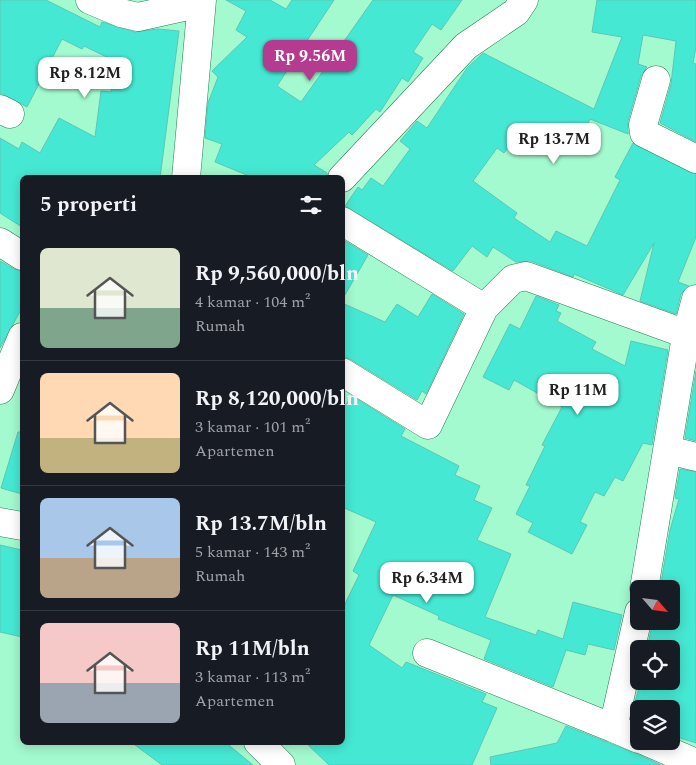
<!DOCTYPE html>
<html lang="id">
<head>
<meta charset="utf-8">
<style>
	:root { --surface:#171b24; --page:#20242c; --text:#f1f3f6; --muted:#9ea1a6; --line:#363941; --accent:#b43b8f }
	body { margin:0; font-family:Spectral,serif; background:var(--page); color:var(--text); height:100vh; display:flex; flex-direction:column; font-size:19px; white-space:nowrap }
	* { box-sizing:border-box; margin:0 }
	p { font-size:16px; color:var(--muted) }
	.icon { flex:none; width:28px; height:28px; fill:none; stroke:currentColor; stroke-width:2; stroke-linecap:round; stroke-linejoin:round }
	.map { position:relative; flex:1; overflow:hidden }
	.details { position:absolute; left:20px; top:175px; width:325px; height:570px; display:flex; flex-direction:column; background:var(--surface); border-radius:8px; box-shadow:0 2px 12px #0003 }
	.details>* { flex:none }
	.needle { width:32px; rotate:118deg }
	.controls { position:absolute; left:630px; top:580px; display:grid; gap:10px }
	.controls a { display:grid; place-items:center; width:50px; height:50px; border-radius:8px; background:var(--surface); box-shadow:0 2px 12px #0003; font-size:25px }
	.price { position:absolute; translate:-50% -42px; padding:0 11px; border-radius:10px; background:#fff; color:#222; font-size:16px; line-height:32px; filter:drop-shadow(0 1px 2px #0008) }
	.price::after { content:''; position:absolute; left:50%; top:30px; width:15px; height:11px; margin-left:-8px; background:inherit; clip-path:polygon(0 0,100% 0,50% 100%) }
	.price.on { background:var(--accent); color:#fff }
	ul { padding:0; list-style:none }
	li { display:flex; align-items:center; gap:15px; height:125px; padding:0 20px }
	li+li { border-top:1px solid var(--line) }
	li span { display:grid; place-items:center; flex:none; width:140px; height:100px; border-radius:8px; color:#555 }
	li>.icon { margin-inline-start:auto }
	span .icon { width:60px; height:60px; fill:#fffc; stroke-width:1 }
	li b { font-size:21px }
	h2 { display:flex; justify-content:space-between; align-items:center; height:60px; padding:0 20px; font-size:21px }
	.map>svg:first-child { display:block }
	.building { fill:#45e9d3; stroke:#5bc7b6 }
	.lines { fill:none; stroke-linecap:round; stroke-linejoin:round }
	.minor-casing { stroke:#237e59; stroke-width:29 }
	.minor { stroke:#fff; stroke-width:28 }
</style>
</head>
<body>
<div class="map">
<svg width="696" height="765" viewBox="0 0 696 765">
	<rect width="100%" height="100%" fill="#a3facf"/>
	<path class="building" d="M 0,0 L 46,0 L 100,27 L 102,22 L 135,32 L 158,29 L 179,31 L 160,178 L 22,178 L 22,227 L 0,213 L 0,138 L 19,149 L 22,142 L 40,153 L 59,118 L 95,137 L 101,91 L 111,92 L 115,61 L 84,46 L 82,49 L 62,39 L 27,107 L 0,93 Z
		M 226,0 L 270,0 L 286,9 L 292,0 L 334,0 L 277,86 L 301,102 L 373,0 L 462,0 L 441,30 L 432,24 L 413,52 L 423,58 L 408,82 L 402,78 L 380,112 L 376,109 L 352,135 L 349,132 L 314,165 L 327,173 L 327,177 L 260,178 L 254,178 L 215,162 L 222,144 L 205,138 L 208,103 L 218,77 L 212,71 L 247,37 L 236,30 L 246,11 Z
		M 597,0 L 696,0 L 696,47 L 693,63 L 696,64 L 696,142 L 660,123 L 671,84 L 676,41 L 643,35 L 638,64 L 647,67 L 641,76 L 628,121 L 628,134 L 590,119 L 572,154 L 522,128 L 504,153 L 497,148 L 473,181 L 517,213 L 514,218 L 550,242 L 556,231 L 587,246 L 620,180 L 615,177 L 633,143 L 696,174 L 696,237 L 678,282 L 689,286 L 681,294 L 676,314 L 640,301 L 654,243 L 623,295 L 574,274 L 573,277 L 531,261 L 516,262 L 493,247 L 487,257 L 472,246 L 453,271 L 345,206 L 358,187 L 362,190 L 371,178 L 383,186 L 410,149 L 400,141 L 417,121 L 427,128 L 467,68 L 483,53 L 594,109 L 622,37 L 592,32 Z
		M 345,241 L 368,255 L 342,300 L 342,245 Z
		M 0,261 L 14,269 L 22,271 L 22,308 L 0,348 Z
		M 432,294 L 464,314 L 426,394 L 422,391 L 417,400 L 350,359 L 342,356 L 342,303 L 385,322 L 397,304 L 418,317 Z
		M 536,296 L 559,305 L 556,311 L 561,313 L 557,321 L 596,342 L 592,349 L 625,366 L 631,341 L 668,350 L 652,445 L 643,443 L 623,481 L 615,477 L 604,496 L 595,492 L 580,522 L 587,525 L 572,554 L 528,532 L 533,523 L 516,514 L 530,486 L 526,485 L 545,446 L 542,445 L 562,407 L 514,380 L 509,390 L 483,377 L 510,324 L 520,329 Z
		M 696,371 L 696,441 L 685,438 Z
		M 352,396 L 405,429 L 401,436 L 459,466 L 455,475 L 480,486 L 474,500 L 492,508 L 477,540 L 511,554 L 485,617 L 536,635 L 538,630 L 563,639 L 573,602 L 622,615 L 614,650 L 588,644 L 585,655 L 566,650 L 553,687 L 484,659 L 491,640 L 438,619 L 439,616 L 393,595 L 369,645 L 402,668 L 406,662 L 486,694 L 482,702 L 497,708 L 472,765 L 329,765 L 305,742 L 342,742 L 342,610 L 359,575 L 353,571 L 376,522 L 342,507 L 342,410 Z
		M 18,432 L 22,432 L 22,494 L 1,488 Z
		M 680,469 L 696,472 L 696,743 L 671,735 L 671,709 L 633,709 L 641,681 L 671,681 L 671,649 L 647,649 L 653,621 L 671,621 L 671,589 L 660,589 L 670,530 L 679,499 L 675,498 Z
		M 0,545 L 22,550 L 22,637 L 0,632 Z
		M 566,726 L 637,754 L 661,765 L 491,765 L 490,757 L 557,743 Z
		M 131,742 L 225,742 L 253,765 L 162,765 Z"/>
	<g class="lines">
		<defs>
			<path id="minor" d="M 90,0 L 121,13 L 138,17 L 201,3
				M 656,80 L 643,125 L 644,133 L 696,159
				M 0,109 L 10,114
				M 186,178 L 202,0
				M 342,178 L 466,46 L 516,12 L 524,0
				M 342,221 L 484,308 L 513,279 L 526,276 L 686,334 L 696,335
				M 0,242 L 22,256
				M 342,372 L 428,425 L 484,308
				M 0,390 L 22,337
				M 668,450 L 696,457
				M 0,522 L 22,526
				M 644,589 L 686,336 L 696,299
				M 639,612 L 613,728 L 639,739
				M 427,653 L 613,728
				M 645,741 L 696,763
				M 258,742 L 281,765"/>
		</defs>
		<use href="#minor" class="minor-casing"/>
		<use href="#minor" class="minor"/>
	</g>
</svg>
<div class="controls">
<a><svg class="needle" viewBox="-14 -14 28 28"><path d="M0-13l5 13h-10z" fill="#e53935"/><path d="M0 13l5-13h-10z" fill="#9ea1a6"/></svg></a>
<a><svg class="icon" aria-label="locate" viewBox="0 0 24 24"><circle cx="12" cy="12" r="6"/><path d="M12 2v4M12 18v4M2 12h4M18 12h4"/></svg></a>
<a><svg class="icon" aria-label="layers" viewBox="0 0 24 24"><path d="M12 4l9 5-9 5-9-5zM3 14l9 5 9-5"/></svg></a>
</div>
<b class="price on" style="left:310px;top:82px">Rp 9.56M</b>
<b class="price" style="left:85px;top:99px">Rp 8.12M</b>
<b class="price" style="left:554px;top:165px">Rp 13.7M</b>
<b class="price" style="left:578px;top:416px">Rp 11M</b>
<b class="price" style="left:427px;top:604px">Rp 6.34M</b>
<section class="details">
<h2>5 properti<svg class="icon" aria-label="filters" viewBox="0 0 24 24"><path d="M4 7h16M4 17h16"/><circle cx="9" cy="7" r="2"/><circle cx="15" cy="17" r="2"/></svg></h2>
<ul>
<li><span style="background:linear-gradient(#dfe7d0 60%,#7fa58c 0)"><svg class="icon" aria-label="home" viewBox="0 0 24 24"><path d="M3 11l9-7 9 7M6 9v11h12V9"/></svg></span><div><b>Rp 9,560,000/bln</b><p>4 kamar · 104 m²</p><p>Rumah</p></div></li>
<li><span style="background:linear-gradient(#ffd9b3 65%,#c2b280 0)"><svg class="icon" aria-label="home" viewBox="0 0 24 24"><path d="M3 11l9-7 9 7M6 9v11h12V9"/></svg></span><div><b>Rp 8,120,000/bln</b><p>3 kamar · 101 m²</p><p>Apartemen</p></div></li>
<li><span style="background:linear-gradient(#a9c7e8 60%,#b9a48a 0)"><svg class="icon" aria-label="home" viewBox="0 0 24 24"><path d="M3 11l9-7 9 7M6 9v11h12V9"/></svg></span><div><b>Rp 13.7M/bln</b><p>5 kamar · 143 m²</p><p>Rumah</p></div></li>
<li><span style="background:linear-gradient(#f6c9c9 60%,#9aa5b1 0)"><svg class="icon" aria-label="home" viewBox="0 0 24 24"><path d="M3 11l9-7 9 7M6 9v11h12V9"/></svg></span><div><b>Rp 11M/bln</b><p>3 kamar · 113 m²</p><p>Apartemen</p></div></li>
</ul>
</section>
</div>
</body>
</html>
